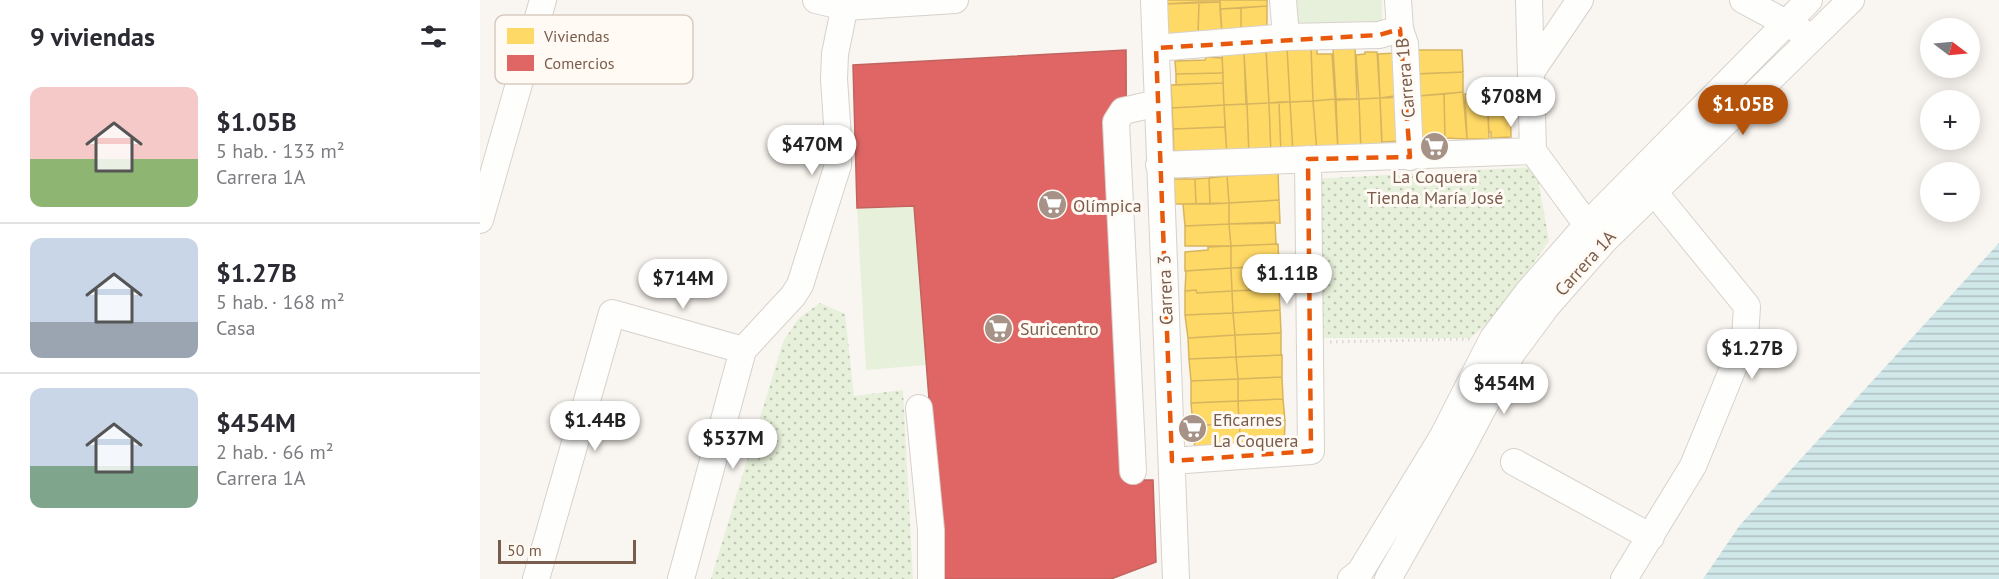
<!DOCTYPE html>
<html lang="es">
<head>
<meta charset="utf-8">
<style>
	:root { --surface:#fff; --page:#f2f2f3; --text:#2b2b33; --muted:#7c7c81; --line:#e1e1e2; --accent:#b45309 }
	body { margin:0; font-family:"PT Sans",sans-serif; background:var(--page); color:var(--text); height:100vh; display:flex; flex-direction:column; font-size:22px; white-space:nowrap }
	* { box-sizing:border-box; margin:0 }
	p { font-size:20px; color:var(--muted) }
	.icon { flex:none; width:33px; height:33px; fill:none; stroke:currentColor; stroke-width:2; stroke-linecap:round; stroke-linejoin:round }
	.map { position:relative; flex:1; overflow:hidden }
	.panel { display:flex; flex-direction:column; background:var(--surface); width:480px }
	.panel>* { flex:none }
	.needle { width:39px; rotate:106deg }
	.tools { position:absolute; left:1440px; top:18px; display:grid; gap:12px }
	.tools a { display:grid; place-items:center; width:60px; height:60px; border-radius:50%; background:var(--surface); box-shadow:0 3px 15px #0003; font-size:30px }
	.scale { position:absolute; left:18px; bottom:15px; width:138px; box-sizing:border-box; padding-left:6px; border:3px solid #7a5c4d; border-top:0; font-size:16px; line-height:21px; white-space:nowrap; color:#7a5c4d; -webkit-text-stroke:4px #fffaf3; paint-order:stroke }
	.price { position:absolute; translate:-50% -51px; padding:0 14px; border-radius:21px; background:#fff; color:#222; font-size:20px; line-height:39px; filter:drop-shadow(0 2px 3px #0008) }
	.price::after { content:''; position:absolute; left:50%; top:36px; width:18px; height:14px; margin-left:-9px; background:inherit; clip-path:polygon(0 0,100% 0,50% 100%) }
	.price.current { background:var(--accent); color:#fff }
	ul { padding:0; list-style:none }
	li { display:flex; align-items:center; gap:18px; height:150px; padding:0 30px }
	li+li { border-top:2px solid var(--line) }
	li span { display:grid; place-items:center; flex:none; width:168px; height:120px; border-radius:12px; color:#555 }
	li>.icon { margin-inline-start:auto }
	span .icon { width:72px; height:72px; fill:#fffc; stroke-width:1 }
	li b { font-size:26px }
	h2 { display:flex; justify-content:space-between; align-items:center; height:72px; padding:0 30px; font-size:26px }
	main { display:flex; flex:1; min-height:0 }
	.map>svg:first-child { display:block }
	.grass { fill:#e7f0db }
	.park { fill:url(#park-dots) }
	.water { fill:url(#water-rules) }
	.homes { fill:#ffd966; stroke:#d7b45e; stroke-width:1.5 }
	.shops { fill:#e06666; stroke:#c1635e; stroke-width:1.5 }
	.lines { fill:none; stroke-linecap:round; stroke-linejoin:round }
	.minor-casing { stroke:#d7d1cb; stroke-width:28 }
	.path { stroke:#dcd5d0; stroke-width:3; stroke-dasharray:1.5 4.5; stroke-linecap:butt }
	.minor { stroke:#fefefd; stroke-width:26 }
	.marked { fill:none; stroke:#e8590c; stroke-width:4.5; stroke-dasharray:12 8; stroke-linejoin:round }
	.labels { text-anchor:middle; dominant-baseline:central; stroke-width:6; stroke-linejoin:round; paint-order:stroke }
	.street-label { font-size:18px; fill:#7a5c4d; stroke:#fffaf3 }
	.poi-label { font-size:18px; fill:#7a5c4d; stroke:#fffaf3; text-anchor:start }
	.key { fill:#fffaf3; stroke:#d7cbc1; stroke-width:1.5 }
	.key-label { font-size:16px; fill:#7a5c4d }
</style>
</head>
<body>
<main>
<section class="panel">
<h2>9 viviendas<svg class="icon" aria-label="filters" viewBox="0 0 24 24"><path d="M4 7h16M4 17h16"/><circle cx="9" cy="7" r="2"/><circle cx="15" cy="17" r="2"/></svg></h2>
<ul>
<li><span style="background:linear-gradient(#f6c9c9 60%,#8fb573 0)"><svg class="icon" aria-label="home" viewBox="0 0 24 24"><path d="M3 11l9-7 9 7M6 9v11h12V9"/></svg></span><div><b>$1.05B</b><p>5 hab. · 133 m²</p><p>Carrera 1A</p></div></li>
<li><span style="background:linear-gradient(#c9d6e8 70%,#9aa5b1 0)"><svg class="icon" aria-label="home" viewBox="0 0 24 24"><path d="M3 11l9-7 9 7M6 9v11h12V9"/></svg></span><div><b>$1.27B</b><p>5 hab. · 168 m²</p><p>Casa</p></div></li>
<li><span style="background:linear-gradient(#c9d6e8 65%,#7fa58c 0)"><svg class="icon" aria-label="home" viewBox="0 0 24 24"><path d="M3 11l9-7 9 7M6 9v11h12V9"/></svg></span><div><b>$454M</b><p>2 hab. · 66 m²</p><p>Carrera 1A</p></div></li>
</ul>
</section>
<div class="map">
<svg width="1519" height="579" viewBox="0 0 1519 579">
	<defs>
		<pattern id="park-dots" width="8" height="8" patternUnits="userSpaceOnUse" patternTransform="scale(1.5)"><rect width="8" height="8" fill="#e7f0db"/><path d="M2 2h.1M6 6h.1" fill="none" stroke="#c0c6b4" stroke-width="1.8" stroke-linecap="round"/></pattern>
		<pattern id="water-rules" width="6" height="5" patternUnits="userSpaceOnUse" patternTransform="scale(1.5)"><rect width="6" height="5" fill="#d0e8ea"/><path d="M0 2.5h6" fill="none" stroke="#aebfc0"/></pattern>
	</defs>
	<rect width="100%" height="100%" fill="#f9f5f0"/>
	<path class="grass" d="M 815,0 L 902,0 L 902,25 L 817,26 Z
		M 434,206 L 446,365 L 386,370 L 377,208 Z"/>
	<path class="park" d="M 1056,167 L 1069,241 L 1017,315 L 990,338 L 835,338 L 833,179 Z
		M 340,303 L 365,314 L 374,396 L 423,390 L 433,579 L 231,579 L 303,342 L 318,319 Z"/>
	<path class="water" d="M 1519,243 L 1519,579 L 1223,579 L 1260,525 Z"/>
	<path class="homes" d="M 687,0 L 740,0 L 740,2 L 687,4 Z
		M 740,0 L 787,0 L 787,6 L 740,9 Z
		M 719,2 L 740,2 L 742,34 L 718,35 Z
		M 719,2 L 718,35 L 688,35 L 687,4 Z
		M 787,6 L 787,28 L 761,28 L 761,8 Z
		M 761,8 L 761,34 L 742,34 L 740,9 Z
		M 831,46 L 833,101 L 810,102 L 807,47 Z
		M 807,47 L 810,102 L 789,103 L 786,48 Z
		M 875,47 L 877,99 L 856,99 L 853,48 Z
		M 831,48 L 837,48 L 837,54 L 852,54 L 855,99 L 833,101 Z
		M 936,50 L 982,50 L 983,72 L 938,74 Z
		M 786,51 L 789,103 L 767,104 L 764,52 Z
		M 764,52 L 766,104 L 744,105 L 742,53 Z
		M 885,52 L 897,52 L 900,98 L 879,99 L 876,55 L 885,54 Z
		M 917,53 L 922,95 L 900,98 L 898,54 Z
		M 726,57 L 742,58 L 743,73 L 696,74 L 695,61 L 725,60 Z
		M 983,72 L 983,92 L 938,96 L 933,74 Z
		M 743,73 L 743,83 L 696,85 L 696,74 Z
		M 743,83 L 744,105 L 692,108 L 691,85 Z
		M 983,92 L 987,139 L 965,138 L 964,94 Z
		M 1030,92 L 1031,137 L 1011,138 L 1011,132 L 1009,132 L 1007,93 Z
		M 1007,93 L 1009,139 L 987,139 L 985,94 Z
		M 964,94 L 965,138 L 938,140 L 938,96 Z
		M 924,97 L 925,141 L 902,142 L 900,98 Z
		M 900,98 L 902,150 L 881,151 L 879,99 Z
		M 855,99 L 858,152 L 837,153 L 833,101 Z
		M 879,99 L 881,151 L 858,152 L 856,100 Z
		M 833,101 L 837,153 L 813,153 L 810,102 Z
		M 799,102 L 810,102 L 813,153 L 801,154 Z
		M 799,102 L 801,154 L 791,155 L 789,103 Z
		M 789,103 L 791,155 L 769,154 L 767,104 Z
		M 767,104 L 769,157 L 747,157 L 744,105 Z
		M 744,105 L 745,127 L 693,129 L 692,108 Z
		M 745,127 L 747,155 L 694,156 L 693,129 Z
		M 798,172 L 799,200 L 749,203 L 747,176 Z
		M 747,176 L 749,203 L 730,204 L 729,178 Z
		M 729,178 L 730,204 L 716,204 L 715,179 Z
		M 694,179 L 715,179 L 716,204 L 695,204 Z
		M 799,200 L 800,223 L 749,224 L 749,203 Z
		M 749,203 L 749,224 L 705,226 L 703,204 Z
		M 795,222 L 796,244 L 751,246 L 749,224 Z
		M 749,224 L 751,246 L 705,246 L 705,226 Z
		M 798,244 L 799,266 L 751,268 L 751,246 Z
		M 751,246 L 751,268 L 705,271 L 705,252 L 728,250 L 728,247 Z
		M 797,266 L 799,289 L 752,291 L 751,268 Z
		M 751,268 L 752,291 L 717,293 L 716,290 L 705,291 L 706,271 Z
		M 799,289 L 800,310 L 753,313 L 752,291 Z
		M 716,290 L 717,293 L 752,291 L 753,313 L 705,315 L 705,291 Z
		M 800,310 L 801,333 L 755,335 L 753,313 Z
		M 753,313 L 755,335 L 708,338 L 705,315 Z
		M 801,333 L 801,355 L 756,357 L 755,335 Z
		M 755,335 L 756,357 L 709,359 L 708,338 Z
		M 802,355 L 802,377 L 758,379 L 756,357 Z
		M 756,357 L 758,379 L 711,381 L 709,359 Z
		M 802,377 L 803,399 L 758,401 L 758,379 Z
		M 758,379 L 758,401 L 711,403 L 711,381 Z
		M 803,399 L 805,421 L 759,423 L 758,401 Z
		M 758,401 L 759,423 L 713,426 L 711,403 Z
		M 805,421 L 804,448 L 761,448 L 759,423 Z
		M 759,423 L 761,448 L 715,451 L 713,426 Z"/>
	<path class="shops" d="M 646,50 L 648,480 L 673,480 L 676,562 L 631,579 L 463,579 L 434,206 L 377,208 L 373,65 Z"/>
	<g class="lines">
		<defs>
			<path id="minor" d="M 336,0 L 365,7 L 475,0
				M 674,0 L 696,579
				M 803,0 L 806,37
				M 918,0 L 920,29 L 925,44 L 930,157
				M 1049,0 L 1053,151 L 1107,225
				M 1263,0 L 1321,31
				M 676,48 L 806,37 L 899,35 L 920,29
				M 1051,72 L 1100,0
				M 679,165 L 1053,151
				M 0,220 L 63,0
				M 439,408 L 451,530 L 451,579
				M 692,461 L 831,451 L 828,159
				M 1034,462 L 1171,537
				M 653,471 L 636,122 L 643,111 L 678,103
				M 56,579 L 132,313 L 263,350
				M 201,579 L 263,350 L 313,296 L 320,285 L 358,165 L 358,138 L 354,79 L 355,54 L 366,0
				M 871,579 L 880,572 L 963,436 L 1013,338 L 1048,292 L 1107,225 L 1329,0
				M 908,579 L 982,448 L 1032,353 L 1067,306 L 1124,241 L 1371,0
				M 1144,579 L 1213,466 L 1265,339 L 1267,306 L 1174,192"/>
		</defs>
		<use href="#minor" class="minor-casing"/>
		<path class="path" d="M 850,342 L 990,339"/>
		<use href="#minor" class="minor"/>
	</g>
	<path class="marked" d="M 920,29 L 930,157 L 828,159 L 831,451 L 692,461 L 676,48 L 899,35 Z"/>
	<defs>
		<symbol id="supermarket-disc" viewBox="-11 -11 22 22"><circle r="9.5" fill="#a69286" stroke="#fffaf3"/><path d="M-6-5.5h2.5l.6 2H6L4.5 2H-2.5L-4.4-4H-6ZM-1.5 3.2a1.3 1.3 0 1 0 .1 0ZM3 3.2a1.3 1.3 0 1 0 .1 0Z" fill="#fff"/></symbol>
	</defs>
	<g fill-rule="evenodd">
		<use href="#supermarket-disc" x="938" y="130" width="33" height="33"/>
		<use href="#supermarket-disc" x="556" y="188" width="33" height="33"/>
		<use href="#supermarket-disc" x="502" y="312" width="33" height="33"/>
		<use href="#supermarket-disc" x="696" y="412" width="33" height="33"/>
	</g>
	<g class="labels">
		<g class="street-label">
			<text transform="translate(925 78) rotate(-95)">Carrera 1B</text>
			<text transform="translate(1105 263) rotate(-48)">Carrera 1A</text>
			<text transform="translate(685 290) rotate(-92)">Carrera 3</text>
		</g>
		<g class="poi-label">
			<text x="955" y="176" text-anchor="middle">La Coquera<tspan x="955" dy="21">Tienda María José</tspan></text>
			<text x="593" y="205">Olímpica</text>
			<text x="540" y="328">Suricentro</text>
			<text x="733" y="419">Eficarnes<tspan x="733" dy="21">La Coquera</tspan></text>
		</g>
	</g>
	<rect x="15" y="15" width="198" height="69" rx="9" class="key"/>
	<rect x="27" y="28" width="27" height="16" fill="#ffd966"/>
	<rect x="27" y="55" width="27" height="16" fill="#e06666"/>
	<g class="key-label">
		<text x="64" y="42">Viviendas</text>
		<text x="64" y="69">Comercios</text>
	</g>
</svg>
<div class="tools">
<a><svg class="needle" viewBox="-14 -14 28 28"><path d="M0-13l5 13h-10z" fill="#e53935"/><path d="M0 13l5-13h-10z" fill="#7c7c81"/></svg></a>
<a>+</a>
<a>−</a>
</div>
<div class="scale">50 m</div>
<b class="price" style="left:1031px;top:128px">$708M</b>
<b class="price current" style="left:1263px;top:136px">$1.05B</b>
<b class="price" style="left:332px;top:176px">$470M</b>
<b class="price" style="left:807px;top:305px">$1.11B</b>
<b class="price" style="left:203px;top:310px">$714M</b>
<b class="price" style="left:1272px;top:380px">$1.27B</b>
<b class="price" style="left:1024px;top:415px">$454M</b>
<b class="price" style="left:115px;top:452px">$1.44B</b>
<b class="price" style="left:253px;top:470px">$537M</b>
</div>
</main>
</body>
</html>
